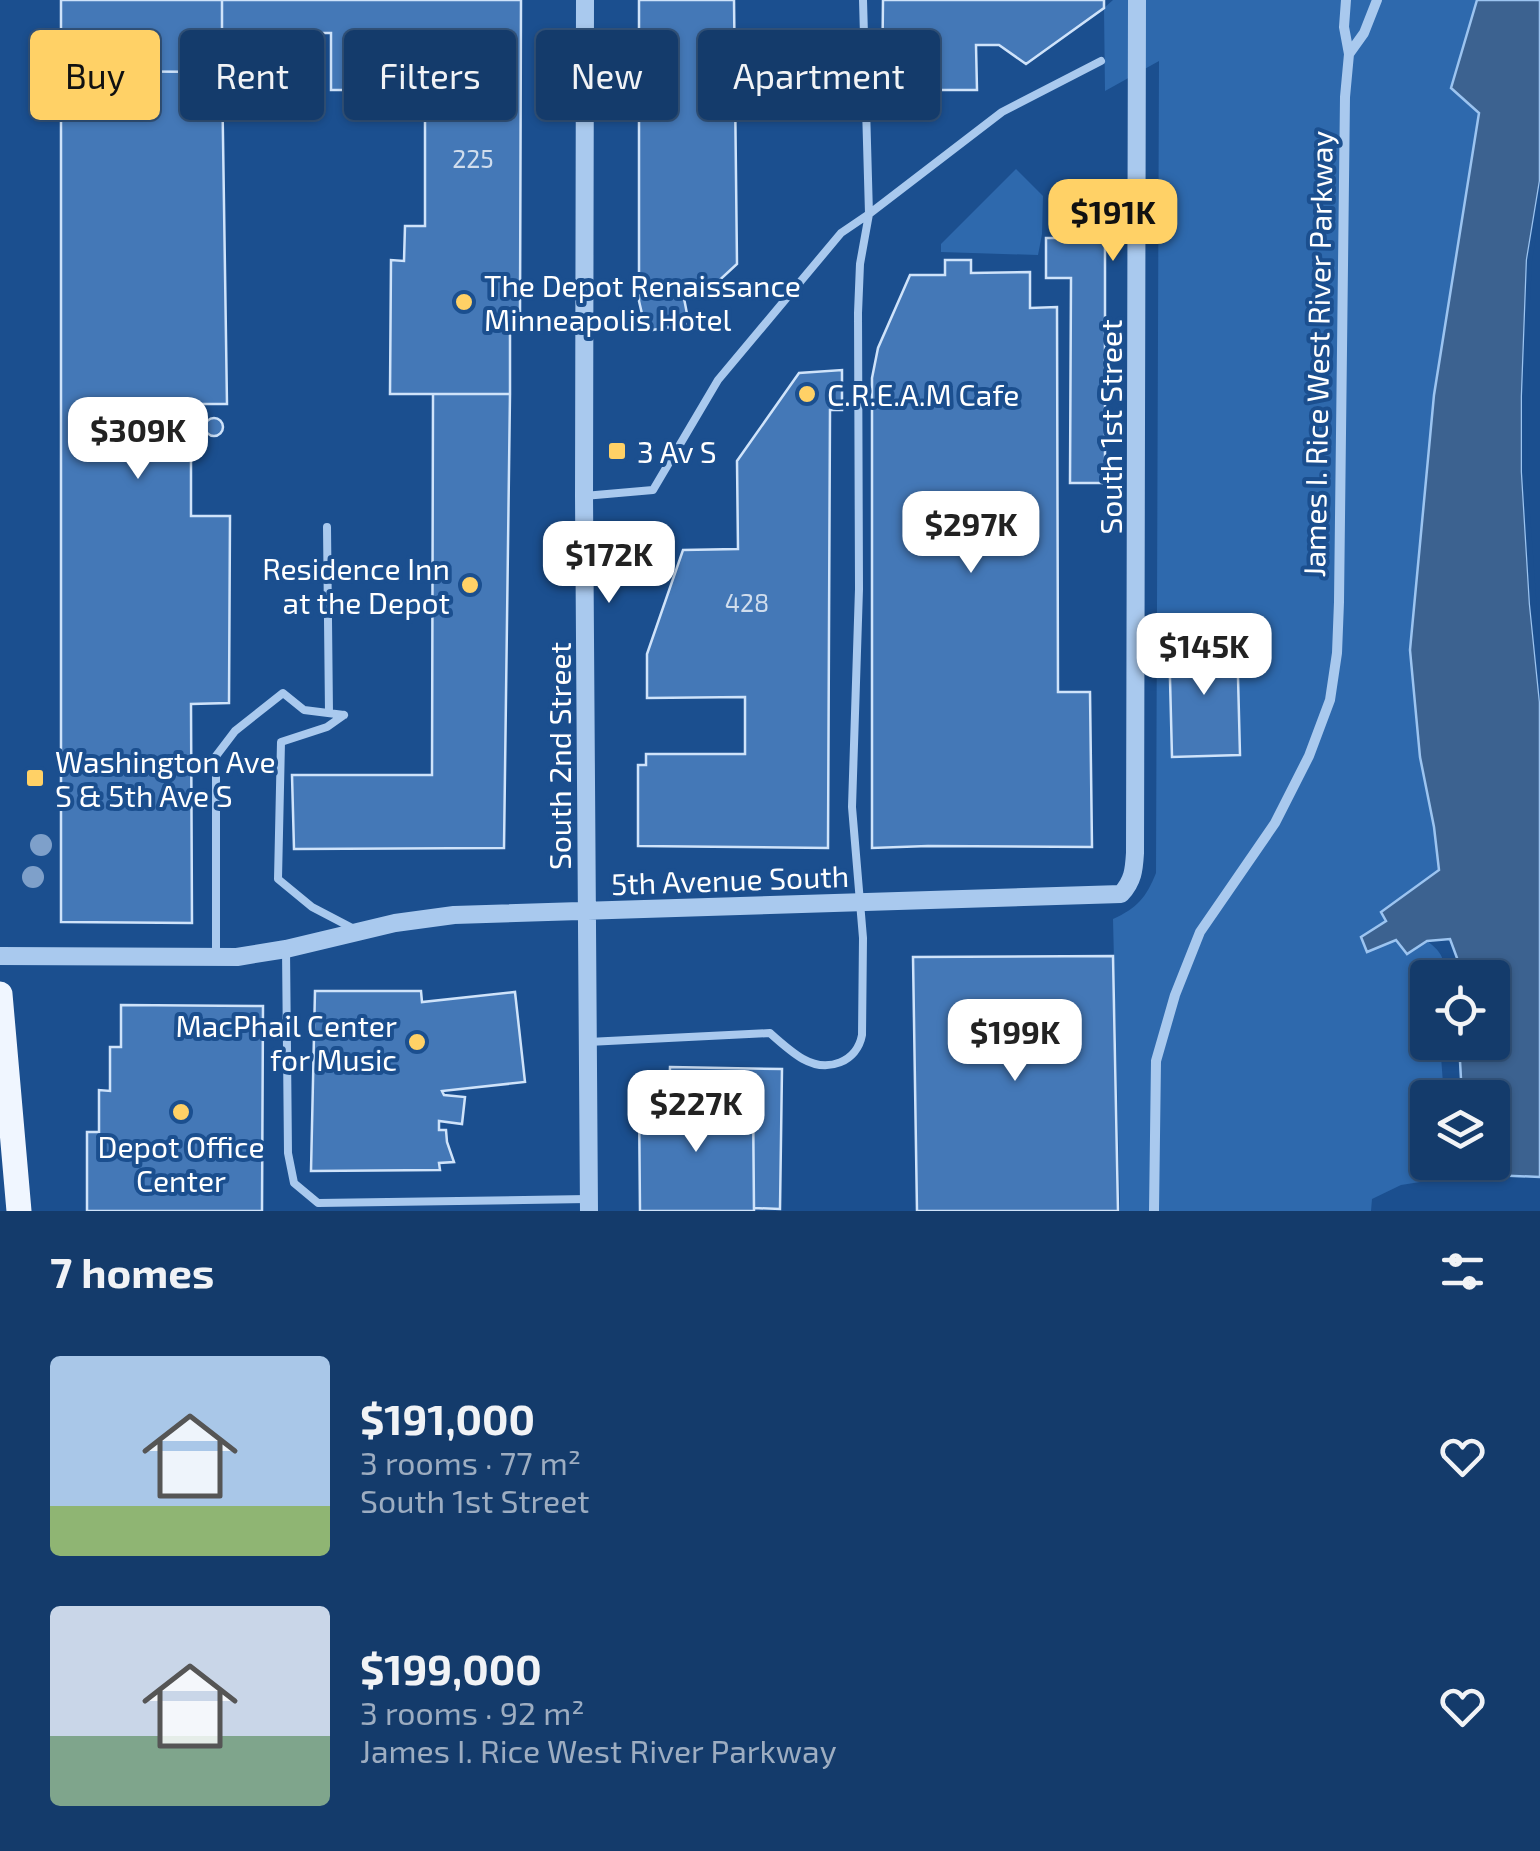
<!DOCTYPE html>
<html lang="en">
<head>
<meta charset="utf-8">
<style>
	:root { --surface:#143b6b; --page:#214673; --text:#f1f3f6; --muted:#9dadc1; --line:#33557e; --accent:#ffd166 }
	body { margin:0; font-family:"Exo 2",sans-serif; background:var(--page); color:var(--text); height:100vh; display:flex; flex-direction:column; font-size:38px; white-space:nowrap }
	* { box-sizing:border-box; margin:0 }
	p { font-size:32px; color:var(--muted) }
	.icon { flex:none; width:55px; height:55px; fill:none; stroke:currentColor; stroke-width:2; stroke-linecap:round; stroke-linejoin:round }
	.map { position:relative; height:1211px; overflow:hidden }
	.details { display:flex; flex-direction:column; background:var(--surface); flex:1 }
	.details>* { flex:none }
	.banner { position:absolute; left:30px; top:30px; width:1000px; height:90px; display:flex; gap:20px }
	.buttons { position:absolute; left:1410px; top:960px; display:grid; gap:20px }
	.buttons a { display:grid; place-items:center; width:100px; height:100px; border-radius:10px; background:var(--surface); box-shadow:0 2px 8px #0004,0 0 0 2px var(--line); font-size:50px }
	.price { position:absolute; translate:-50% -85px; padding:0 22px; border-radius:20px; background:#fff; color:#222; font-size:32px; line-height:65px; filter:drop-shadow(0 2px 5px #0008) }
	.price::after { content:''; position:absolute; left:50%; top:60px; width:30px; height:22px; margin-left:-15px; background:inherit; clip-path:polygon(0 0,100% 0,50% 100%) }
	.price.on { background:var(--accent); color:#111 }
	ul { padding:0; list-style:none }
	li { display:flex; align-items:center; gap:30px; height:250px; padding:0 50px }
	li span { display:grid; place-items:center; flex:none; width:280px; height:200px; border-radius:10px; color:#555 }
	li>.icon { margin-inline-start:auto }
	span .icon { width:120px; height:120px; fill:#fffc; stroke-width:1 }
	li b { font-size:42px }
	h2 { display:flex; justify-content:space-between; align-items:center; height:120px; padding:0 50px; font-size:42px }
	.tag { padding:0 35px; border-radius:10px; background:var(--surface); box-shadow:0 2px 8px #0004,0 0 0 2px var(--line); font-size:35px; line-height:90px }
	.tag.on { background:var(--accent); color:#111 }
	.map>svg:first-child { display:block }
	.green { fill:#2e69ad }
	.water { fill:#3c6290; stroke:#9cc4f0; stroke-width:2.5 }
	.pier { fill:#1b4f8f }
	.building { fill:#4478b7; stroke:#cfe3fa; stroke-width:2.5 }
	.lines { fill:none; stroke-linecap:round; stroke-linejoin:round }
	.service { stroke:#a9c9ee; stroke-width:8 }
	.minor { stroke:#a9c9ee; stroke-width:10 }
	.tertiary { stroke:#a9c9ee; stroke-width:18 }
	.primary { stroke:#f0f6ff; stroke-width:25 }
	.tree { fill:#7ea0ca }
	.poi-dot { fill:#ffd166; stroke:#1b4f8f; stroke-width:4 }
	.labels { text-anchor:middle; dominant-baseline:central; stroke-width:8; stroke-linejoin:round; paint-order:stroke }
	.number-label { font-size:25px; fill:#d0dded }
	.poi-label { font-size:30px; fill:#fff; stroke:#1b4f8f; text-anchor:start }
	.street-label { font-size:30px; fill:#fff; stroke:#1b4f8f }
</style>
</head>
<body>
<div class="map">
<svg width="1540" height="1211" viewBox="0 0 1540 1211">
	<rect width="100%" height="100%" fill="#1b4f8f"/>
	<path class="green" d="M 1113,0 L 1477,0 L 1451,88 L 1479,113 L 1434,395 L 1410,650 L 1420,757 L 1434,827 L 1439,870 L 1382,912 L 1396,940 L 1407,953 L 1427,941 C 1442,952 1445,959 1444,977 L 1428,978 L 1428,1042 L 1440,1043 L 1444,1097 L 1428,1098 L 1428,1162 L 1453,1163 L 1452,1177 L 1401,1185 L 1372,1199 L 1371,1211 L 1120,1211 L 1113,919 C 1137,908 1146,898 1156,873 L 1159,61 L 1105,91 L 1104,8 Z
		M 1016,169 L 1043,196 L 1042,234 L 1038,255 L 941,252 L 941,244 Z"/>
	<path class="water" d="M 1477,0 L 1540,0 L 1540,181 L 1527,260 L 1522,396 L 1522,472 L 1530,604 L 1540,702 L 1540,1177 L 1467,1174 L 1466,1163 L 1492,1162 L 1492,1098 L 1462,1097 L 1459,1043 L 1492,1042 L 1492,978 L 1457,977 L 1457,958 L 1450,939 L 1427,941 L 1407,954 L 1396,940 L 1367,952 L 1361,937 L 1386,921 L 1381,912 L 1439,870 L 1434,827 L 1420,757 L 1410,650 L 1434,395 L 1479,113 L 1451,88 Z"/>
	<path class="pier" d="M 1540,181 L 1540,213 L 1532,261 L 1529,320 L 1527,472 L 1540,652 L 1540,702 L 1530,604 L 1522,472 L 1522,396 L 1527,260 Z"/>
	<path class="building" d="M 61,0 L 222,0 L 222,72 L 61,71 Z
		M 222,0 L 521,0 L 520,317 L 510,317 L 510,394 L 390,394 L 391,260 L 404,261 L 405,226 L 425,226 L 425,90 L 331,90 L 331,33 L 268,33 L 268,73 L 222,72 Z
		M 639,0 L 734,0 L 737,264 L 711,288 L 682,288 L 689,324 L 646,331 L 639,301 Z
		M 883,0 L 1104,0 L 1104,8 L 1026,64 L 999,45 L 976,45 L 977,90 L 882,90 Z
		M 61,71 L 222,72 L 227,404 L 191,404 L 191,516 L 230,516 L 229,703 L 191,704 L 192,923 L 61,922 Z
		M 1064,194 L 1105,195 L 1105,483 L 1070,483 L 1071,278 L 1046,278 L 1046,238 L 1059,238 Z
		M 945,260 L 971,260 L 971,273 L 1030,272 L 1030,308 L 1057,307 L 1058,692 L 1090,692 L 1092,847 L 928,846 L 872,848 L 872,378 L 878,348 L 910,275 L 945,275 Z
		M 842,370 L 842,410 L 830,410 L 828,848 L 638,846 L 638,765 L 646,765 L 646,754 L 745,754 L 745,697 L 647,698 L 647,654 L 683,550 L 738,549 L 737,461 L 799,373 Z
		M 433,394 L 510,394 L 504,848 L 294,849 L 292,775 L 432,775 Z
		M205 427a9 9 0 1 1 18 0a9 9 0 1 1-18 0Z
		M 1237,638 L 1240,755 L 1172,757 L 1169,640 Z
		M 1113,956 L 1118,1211 L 917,1211 L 913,957 Z
		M 315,991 L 421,991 L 422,1002 L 515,992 L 525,1082 L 442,1091 L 444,1095 L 465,1097 L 462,1124 L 439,1121 L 439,1130 L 446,1130 L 447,1142 L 454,1162 L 439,1163 L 440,1170 L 311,1171 Z
		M 121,1005 L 263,1006 L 262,1211 L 87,1211 L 87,1132 L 99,1132 L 99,1090 L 110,1091 L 110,1047 L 121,1047 Z
		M 670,1067 L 782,1069 L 780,1209 L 754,1208 L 753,1099 L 669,1099 Z
		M 639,1099 L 753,1099 L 754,1211 L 640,1211 Z"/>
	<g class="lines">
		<path class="service" d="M 584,496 L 653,490 L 718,380 L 841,233 L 869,214 L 1002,112 L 1101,61
			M 327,527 L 329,713
			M 344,715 L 327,727 L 281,742 L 278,879 L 312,907 L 356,930
			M 286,949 L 288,1153 L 294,1183 L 318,1203 L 588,1199
			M 216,956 L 216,756 L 235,731 L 283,693 L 304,710 L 344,715
			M 588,1042 L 770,1033 C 780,1042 791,1052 803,1059 C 828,1073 857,1062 862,1035 L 863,938 L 852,807 L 859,589 L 858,313 L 860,264 L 869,214 L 863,0"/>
		<path class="minor" d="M 1349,54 L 1364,33 L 1377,0
			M 1154,1211 L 1156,1061 L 1175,995 L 1200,932 L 1275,823 L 1309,756 L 1330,700 L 1337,653 L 1339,602 L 1345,97 L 1349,54 L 1344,27 L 1346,0"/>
		<path class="tertiary" d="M 585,0 L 584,496 L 589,1211
			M 0,956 L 237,957 L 286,949 L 395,923 L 454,915 L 1121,894 C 1133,881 1134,870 1135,853 L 1137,0"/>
		<path class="primary" d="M 0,994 L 19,1211"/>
	</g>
	<g class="tree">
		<circle cx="41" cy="845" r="11"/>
		<circle cx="33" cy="877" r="11"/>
	</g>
	<g class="poi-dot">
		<circle cx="464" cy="302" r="10"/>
		<circle cx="807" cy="394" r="10"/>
		<rect x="607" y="441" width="20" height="20" rx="5"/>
		<circle cx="470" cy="585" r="10"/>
		<rect x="25" y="768" width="20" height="20" rx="5"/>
		<circle cx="417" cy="1042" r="10"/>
		<circle cx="181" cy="1112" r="10"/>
	</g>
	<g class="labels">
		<g class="number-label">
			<text x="473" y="158">225</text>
			<text x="747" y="602">428</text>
		</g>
		<g class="poi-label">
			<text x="484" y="285">The Depot Renaissance<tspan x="484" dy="34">Minneapolis Hotel</tspan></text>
			<text x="827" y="394">C.R.E.A.M Cafe</text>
			<text x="637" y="451">3 Av S</text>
			<text x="450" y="568" text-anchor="end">Residence Inn<tspan x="450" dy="34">at the Depot</tspan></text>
			<text x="55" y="761">Washington Ave<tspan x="55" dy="34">S &amp; 5th Ave S</tspan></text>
			<text x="397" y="1025" text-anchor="end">MacPhail Center<tspan x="397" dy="34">for Music</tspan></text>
			<text x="181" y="1146" text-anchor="middle">Depot Office<tspan x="181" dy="34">Center</tspan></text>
		</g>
		<g class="street-label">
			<text transform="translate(1317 354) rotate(-89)">James I. Rice West River Parkway</text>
			<text transform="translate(1110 427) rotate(-90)">South 1st Street</text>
			<text transform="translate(559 756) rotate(-90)">South 2nd Street</text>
			<text transform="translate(730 879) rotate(-2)">5th Avenue South</text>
		</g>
	</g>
</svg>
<div class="buttons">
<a><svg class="icon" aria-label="locate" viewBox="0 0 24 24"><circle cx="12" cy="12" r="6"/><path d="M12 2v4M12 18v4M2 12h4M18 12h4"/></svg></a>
<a><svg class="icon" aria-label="layers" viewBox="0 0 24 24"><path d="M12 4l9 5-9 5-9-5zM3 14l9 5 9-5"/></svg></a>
</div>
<b class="price on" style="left:1113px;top:264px">$191K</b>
<b class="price" style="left:138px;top:482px">$309K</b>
<b class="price" style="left:971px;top:576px">$297K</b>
<b class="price" style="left:609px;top:606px">$172K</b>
<b class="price" style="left:1204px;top:698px">$145K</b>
<b class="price" style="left:1015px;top:1084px">$199K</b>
<b class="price" style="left:696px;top:1155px">$227K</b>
<div class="banner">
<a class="tag on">Buy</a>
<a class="tag">Rent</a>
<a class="tag">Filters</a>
<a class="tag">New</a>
<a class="tag">Apartment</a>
</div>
</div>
<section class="details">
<h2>7 homes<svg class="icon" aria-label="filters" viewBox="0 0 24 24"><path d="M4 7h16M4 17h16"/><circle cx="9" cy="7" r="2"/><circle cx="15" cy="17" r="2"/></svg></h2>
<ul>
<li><span style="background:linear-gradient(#a9c7e8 75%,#8fb573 0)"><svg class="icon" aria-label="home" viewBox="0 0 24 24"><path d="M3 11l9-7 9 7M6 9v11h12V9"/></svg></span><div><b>$191,000</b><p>3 rooms · 77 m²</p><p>South 1st Street</p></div><svg class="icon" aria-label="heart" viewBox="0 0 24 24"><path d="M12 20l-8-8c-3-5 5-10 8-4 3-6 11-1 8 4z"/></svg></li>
<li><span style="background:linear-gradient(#c9d6e8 65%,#7fa58c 0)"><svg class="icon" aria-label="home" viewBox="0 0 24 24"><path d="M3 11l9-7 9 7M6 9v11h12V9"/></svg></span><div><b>$199,000</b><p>3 rooms · 92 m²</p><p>James I. Rice West River Parkway</p></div><svg class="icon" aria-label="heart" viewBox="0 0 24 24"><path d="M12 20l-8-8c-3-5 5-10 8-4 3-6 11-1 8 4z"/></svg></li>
</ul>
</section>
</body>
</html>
